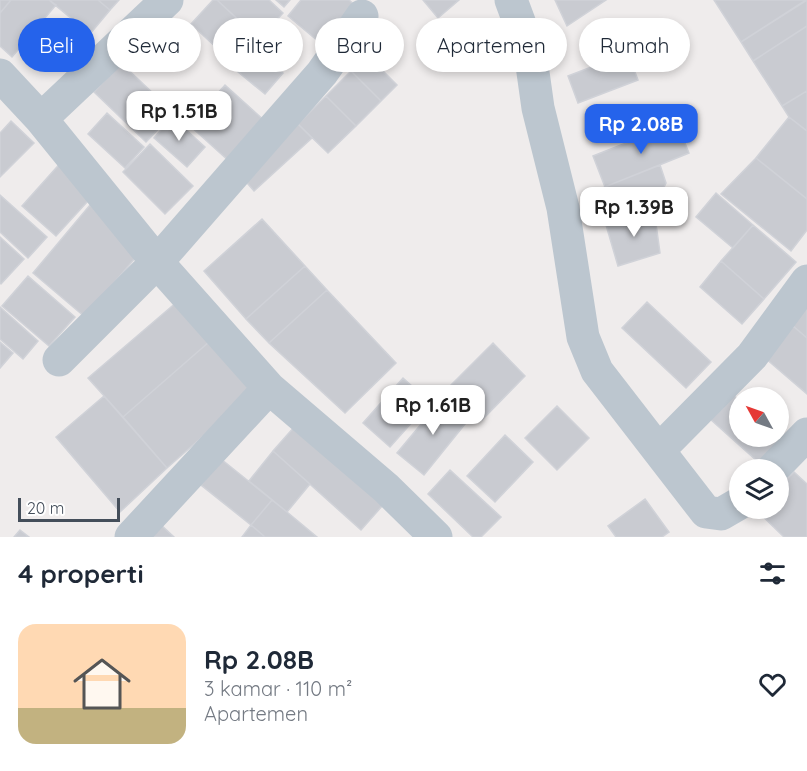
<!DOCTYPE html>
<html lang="id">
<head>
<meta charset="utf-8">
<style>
	:root { --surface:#fff; --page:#f2f2f3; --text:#1f2937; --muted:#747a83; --accent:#2563eb }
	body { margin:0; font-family:Quicksand,sans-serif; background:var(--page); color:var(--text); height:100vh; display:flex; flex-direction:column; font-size:22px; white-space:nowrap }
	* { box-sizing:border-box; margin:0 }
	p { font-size:20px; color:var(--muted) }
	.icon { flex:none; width:33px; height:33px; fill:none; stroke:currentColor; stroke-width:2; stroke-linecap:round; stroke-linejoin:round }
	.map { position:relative; height:537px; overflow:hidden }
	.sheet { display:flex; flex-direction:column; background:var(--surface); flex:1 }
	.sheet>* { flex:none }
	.hud { position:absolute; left:18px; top:18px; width:771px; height:54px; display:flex; gap:12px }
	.needle { width:39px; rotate:310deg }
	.fabs { position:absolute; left:729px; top:387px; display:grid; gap:12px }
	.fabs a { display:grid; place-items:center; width:60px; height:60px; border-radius:50%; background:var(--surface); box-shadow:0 3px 9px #0003; font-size:30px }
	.scale { position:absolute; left:18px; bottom:15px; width:102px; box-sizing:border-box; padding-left:6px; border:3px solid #444e5a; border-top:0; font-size:16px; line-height:21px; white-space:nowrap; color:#444e5a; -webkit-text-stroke:4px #fff; paint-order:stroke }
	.price { position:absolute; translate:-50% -51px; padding:0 14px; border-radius:12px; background:#fff; color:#222; font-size:20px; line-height:39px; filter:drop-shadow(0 2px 3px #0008) }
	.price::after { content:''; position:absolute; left:50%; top:36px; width:18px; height:14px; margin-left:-9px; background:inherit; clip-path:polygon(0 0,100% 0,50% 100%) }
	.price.on { background:var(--accent); color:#fff }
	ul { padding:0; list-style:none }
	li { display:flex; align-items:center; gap:18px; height:150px; padding:0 18px }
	li span { display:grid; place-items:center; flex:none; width:168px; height:120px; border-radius:18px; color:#555 }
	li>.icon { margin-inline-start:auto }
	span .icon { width:72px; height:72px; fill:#fffc; stroke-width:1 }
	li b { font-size:26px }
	h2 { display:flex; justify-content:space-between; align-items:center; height:72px; padding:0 18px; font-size:26px }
	.tag { padding:0 21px; border-radius:27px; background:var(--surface); box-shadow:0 3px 9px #0003; font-size:21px; line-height:54px }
	.tag.on { background:var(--accent); color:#fff }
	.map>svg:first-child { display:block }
	.building { fill:#c9cbd1; stroke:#d0d2d8; stroke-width:1.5 }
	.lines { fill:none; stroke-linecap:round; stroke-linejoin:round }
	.minor { stroke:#bcc6cf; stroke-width:33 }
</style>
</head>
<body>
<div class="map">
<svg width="807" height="537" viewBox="0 0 807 537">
	<rect width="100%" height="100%" fill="#efecec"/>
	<path class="building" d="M 0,0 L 11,0 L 0,13 Z
		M 11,0 L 49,0 L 56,5 L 12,57 L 0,46 L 0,13 Z
		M 49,0 L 98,0 L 110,10 L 90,34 Z
		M 98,0 L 119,0 L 110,10 Z
		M 213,0 L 217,0 L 259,39 L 235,65 L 191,24 Z
		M 217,0 L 269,0 L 283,13 L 259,39 Z
		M 276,0 L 290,0 L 284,7 Z
		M 301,0 L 349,0 L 358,8 L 325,47 L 288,16 Z
		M 423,0 L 459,0 L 438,18 Z
		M 555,0 L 606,0 L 567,26 Z
		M 714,0 L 806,0 L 741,42 Z
		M 807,0 L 807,26 L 753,61 L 741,42 Z
		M 807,26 L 807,91 L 782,106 L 753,61 Z
		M 256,50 L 283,73 L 265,94 L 238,72 Z
		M 628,53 L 638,80 L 578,103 L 568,76 Z
		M 367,55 L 397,85 L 381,101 L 351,71 Z
		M 121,63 L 174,113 L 146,142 L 94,92 Z
		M 351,71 L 381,101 L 356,126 L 326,96 Z
		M 225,85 L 266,122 L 230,162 L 189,125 Z
		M 807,91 L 807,131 L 789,117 L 782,106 Z
		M 326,96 L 356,126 L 328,153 L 298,124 Z
		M 107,113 L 144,147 L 125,168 L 88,134 Z
		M 172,117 L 205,147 L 187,167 L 154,138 Z
		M 789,117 L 807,131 L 807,199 L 756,158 Z
		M 11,121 L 34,143 L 0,177 L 0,133 Z
		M 677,123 L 689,153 L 605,187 L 593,156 Z
		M 298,124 L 312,138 L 254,191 L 241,176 Z
		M 150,144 L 193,186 L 165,214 L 123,172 Z
		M 756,158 L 807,199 L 807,230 L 791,251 L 721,194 Z
		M 64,159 L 98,190 L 56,236 L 22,206 Z
		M 660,165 L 666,183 L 654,209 L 606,225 L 597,190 Z
		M 716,193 L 753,225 L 733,248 L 696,217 Z
		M 0,195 L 47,237 L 28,258 L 0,232 Z
		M 90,205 L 142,250 L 85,317 L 33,273 Z
		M 654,209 L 660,253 L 618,266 L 606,225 Z
		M 262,219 L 305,266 L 246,319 L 204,271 Z
		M 753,225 L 796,262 L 764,299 L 721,261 Z
		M 0,237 L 24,259 L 1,284 L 0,283 Z
		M 721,261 L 764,299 L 742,324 L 700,287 Z
		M 305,266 L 327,290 L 269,343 L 246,319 Z
		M 28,276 L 75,317 L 49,346 L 2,306 Z
		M 327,290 L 396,363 L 345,413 L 269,343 Z
		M 807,293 L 807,338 L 785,319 Z
		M 185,295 L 217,335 L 123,417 L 88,378 Z
		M 647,302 L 711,362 L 686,388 L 622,328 Z
		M 0,307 L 38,341 L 23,359 L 0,339 Z
		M 793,326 L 807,338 L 807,394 L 765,358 Z
		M 217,335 L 261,385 L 167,468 L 123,417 Z
		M 0,342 L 13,353 L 0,368 Z
		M 493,343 L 525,376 L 482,420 L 449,387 Z
		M 403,378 L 430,402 L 390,447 L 363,423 Z
		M 732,394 L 740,401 L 740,436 L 778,435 L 789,444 L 766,469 L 710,419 Z
		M 104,396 L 167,468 L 120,512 L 56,437 Z
		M 443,398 L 469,419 L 424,475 L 397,453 Z
		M 557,406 L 589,438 L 557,470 L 525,438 Z
		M 295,426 L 383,505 L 361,530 L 273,451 Z
		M 505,435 L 533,462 L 495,502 L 467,476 Z
		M 273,451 L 310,484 L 287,512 L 249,481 Z
		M 221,459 L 272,500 L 251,525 L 201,485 Z
		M 450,470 L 501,517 L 481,537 L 473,537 L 428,494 Z
		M 794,472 L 807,484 L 807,537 L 784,537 L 757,511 L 759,508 L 778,508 L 778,488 Z
		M 645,499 L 669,532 L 662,537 L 616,537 L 608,526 Z
		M 272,500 L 287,512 L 317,537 L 265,537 L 251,525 Z
		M 159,523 L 174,537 L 147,537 Z
		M 251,525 L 265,537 L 242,537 Z
		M 20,530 L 29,537 L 14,537 Z"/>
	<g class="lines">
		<path class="minor" d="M 511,0 L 530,51 L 538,108 L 563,208 L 583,337 L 597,371 L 706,512 L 721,514 L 740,503
			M 0,75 L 41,119 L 157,262 L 269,388 L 386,488 L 436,537
			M 41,119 L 167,0
			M 59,360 L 157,262 L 322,73 L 362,16
			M 659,450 L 752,356 L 807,281
			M 772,470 L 807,434
			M 131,537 L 269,388"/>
	</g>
</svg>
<div class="fabs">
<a><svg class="needle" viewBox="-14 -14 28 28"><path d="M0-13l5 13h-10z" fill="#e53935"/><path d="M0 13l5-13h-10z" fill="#747a83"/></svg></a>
<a><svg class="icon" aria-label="layers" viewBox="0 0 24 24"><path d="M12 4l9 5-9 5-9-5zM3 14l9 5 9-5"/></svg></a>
</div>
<div class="scale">20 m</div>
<b class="price" style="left:179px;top:142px">Rp 1.51B</b>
<b class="price on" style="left:641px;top:155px">Rp 2.08B</b>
<b class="price" style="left:634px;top:238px">Rp 1.39B</b>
<b class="price" style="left:433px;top:436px">Rp 1.61B</b>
<div class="hud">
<a class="tag on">Beli</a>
<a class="tag">Sewa</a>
<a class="tag">Filter</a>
<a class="tag">Baru</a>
<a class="tag">Apartemen</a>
<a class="tag">Rumah</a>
</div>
</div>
<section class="sheet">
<h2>4 properti<svg class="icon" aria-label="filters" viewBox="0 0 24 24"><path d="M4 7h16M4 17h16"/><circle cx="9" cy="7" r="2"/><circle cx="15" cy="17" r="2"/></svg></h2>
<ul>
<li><span style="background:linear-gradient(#ffd9b3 70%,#c2b280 0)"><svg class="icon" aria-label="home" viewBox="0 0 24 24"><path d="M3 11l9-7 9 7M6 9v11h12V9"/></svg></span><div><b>Rp 2.08B</b><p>3 kamar · 110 m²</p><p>Apartemen</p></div><svg class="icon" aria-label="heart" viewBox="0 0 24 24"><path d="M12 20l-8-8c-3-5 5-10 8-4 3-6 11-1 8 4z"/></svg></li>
</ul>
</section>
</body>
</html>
